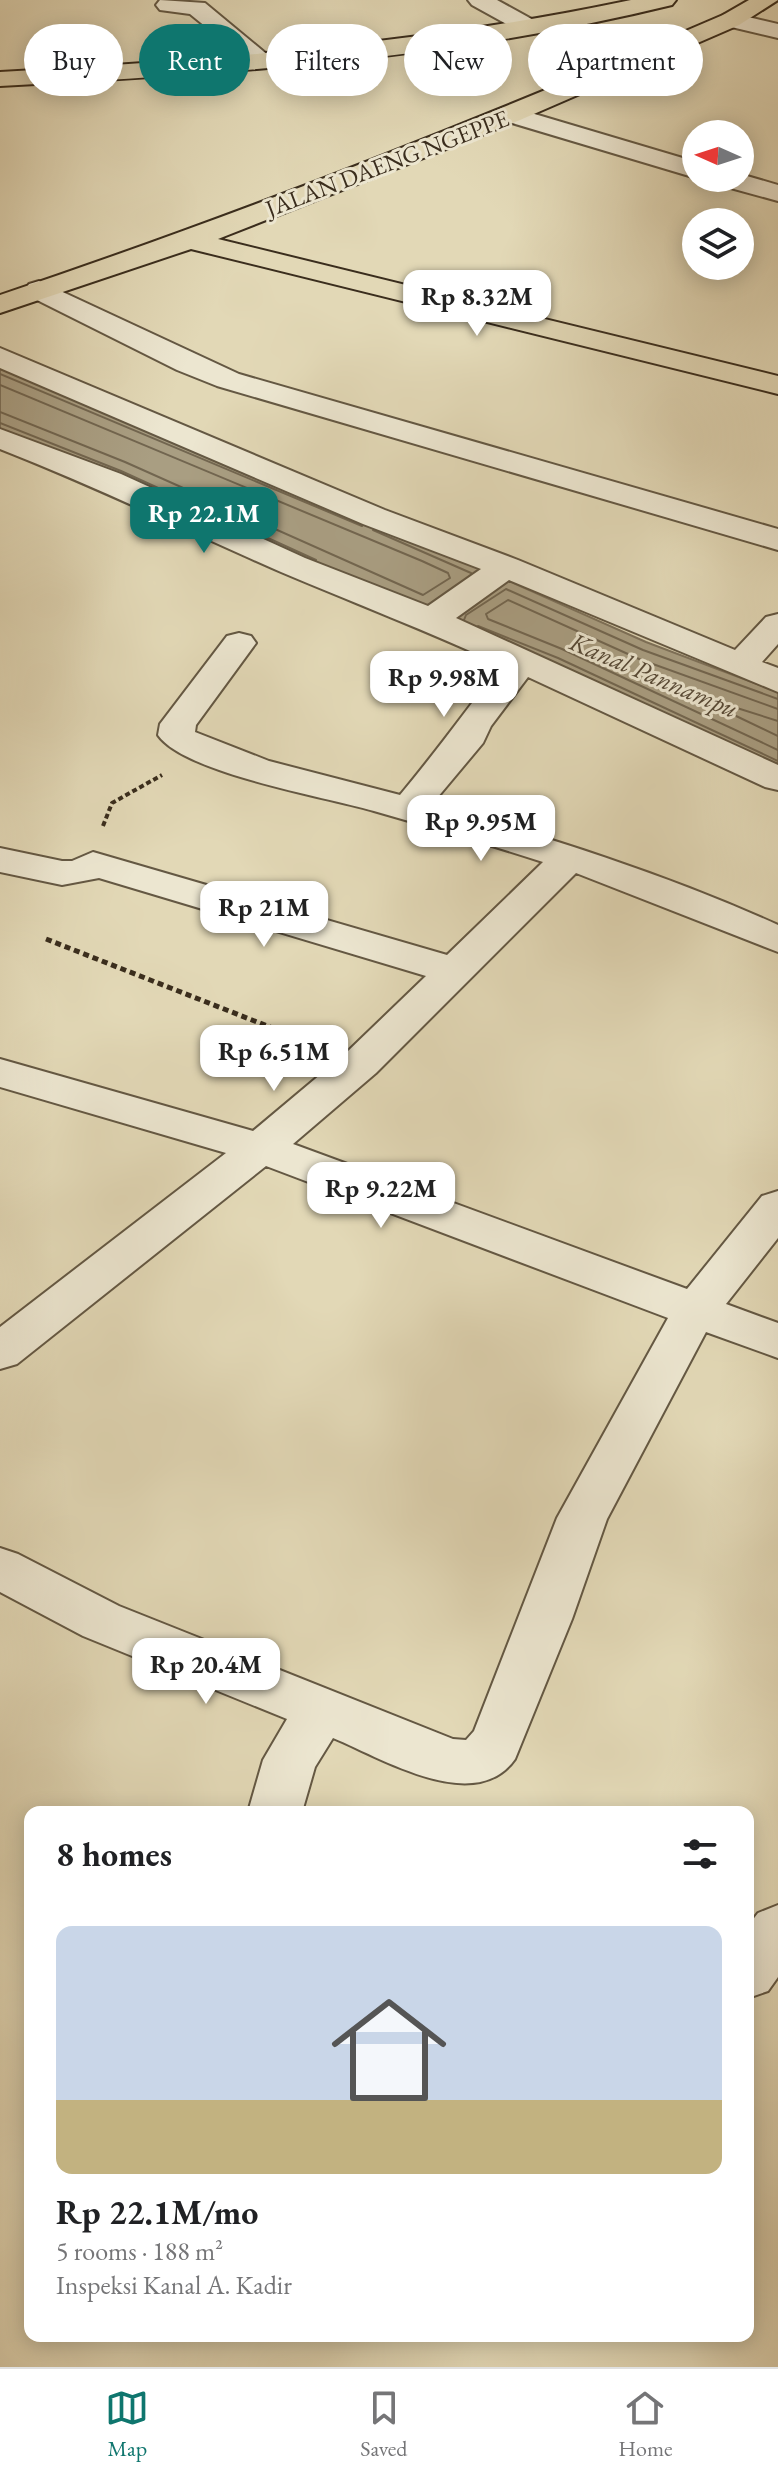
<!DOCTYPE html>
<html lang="en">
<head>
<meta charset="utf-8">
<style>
	:root { --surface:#fff; --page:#f6f6f6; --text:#202124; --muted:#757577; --line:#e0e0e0; --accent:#0f766e }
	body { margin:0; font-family:"EB Garamond",serif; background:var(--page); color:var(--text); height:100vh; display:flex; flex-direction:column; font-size:30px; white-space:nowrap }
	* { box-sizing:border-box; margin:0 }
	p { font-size:26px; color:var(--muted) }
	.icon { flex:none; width:44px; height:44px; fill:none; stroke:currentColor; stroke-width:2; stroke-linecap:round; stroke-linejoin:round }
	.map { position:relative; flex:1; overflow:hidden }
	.drawer { position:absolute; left:24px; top:1806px; width:730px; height:536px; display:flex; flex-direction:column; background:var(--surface); border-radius:16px; box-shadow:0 4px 20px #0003 }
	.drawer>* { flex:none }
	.guide { position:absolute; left:24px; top:24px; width:730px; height:72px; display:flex; gap:16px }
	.needle { width:52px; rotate:273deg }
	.controls { position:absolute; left:682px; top:120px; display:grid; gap:16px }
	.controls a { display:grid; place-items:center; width:72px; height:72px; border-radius:50%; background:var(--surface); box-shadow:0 4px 20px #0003; font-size:40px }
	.price { position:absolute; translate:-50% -68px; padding:0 18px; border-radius:16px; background:#fff; color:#222; font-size:26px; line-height:52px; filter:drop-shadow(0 2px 4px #0008) }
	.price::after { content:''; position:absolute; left:50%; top:48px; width:24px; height:18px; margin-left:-12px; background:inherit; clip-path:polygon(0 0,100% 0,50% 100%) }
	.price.selected { background:var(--accent); color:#fff }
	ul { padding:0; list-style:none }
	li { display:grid; align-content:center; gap:16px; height:424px; padding:0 32px }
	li+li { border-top:2px solid var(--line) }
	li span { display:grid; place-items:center; height:248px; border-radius:16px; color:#555 }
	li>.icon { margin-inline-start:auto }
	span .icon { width:144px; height:144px; fill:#fffc; stroke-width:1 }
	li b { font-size:34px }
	h2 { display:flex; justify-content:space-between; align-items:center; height:96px; padding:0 32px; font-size:34px }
	.pill { padding:0 28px; border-radius:36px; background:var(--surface); box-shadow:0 4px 20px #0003; font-size:28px; line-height:72px }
	.pill.selected { background:var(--accent); color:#fff }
	.dock { display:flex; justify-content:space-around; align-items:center; height:112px; border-top:2px solid var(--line); background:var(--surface); font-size:22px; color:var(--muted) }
	.dock a { display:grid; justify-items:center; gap:4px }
	.dock .selected { color:var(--accent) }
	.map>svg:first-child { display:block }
	.water { fill:#a99e82; stroke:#7d715a; stroke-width:2 }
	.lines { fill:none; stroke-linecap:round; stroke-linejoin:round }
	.shore { stroke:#726650; stroke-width:2 }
	.minor-casing { stroke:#645843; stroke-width:4 }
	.major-casing { stroke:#3a2d1d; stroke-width:4 }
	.path-far1 { stroke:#3a2d1d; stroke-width:4; stroke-dasharray:5 3; stroke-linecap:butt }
	.path { stroke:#3a2d1d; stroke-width:5; stroke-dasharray:6 4; stroke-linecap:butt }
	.minor { fill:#ece6d0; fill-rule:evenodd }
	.major { fill:#e2d8b6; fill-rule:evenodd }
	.labels { text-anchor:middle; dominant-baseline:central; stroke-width:6; stroke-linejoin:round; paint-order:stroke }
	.far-street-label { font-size:24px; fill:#3a2d1d; stroke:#ece6d0 }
	.far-water-label { font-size:26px; font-style:italic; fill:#564936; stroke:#ece6d0 }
</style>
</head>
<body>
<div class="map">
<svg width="778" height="2367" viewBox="0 0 778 2367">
	<rect width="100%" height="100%" fill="#e2d8b6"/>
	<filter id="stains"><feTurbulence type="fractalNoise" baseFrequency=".0025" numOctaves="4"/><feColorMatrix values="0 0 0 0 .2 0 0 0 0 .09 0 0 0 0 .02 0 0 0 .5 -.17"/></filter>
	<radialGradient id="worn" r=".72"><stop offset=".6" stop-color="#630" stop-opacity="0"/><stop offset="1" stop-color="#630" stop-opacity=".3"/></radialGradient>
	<path class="water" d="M 0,365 L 493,571 L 427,616 L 0,429 Z
		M 504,579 L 646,642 L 778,692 L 778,770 L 442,621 Z"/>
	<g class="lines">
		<path class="shore" d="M 0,374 L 362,526
			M 0,385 L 422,561 L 448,573 L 450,578 L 423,595 L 125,462 L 0,412
			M 0,423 L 121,471 L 316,560
			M 373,530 L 471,573
			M 464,620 L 466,615 L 506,589 L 643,650 L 778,699
			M 478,626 L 558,658 L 778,761
			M 778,709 L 639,659 L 508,600 L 486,614 L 488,619 L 562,649 L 778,750
			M 778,721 L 737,708 L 733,711 L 734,715 L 778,736"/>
		<defs>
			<path id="minor" d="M 160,0 L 205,3 L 275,61 L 272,66 L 254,66 L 190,14 L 160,10 L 156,5 Z
				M 468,0 L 497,0 L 537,22 L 541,27 L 537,32 L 521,32 L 472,5 Z
				M 731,13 L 778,24 L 778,38 L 723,25 L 719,20 L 723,15 Z
				M 511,107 L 696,162 L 696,178 L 502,120 L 498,115 L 502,110 Z
				M 740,174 L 778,185 L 778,201 L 716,184 L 712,178 L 740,178 Z
				M 39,281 L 239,374 L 778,529 L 778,550 L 217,386 L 177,370 L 29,296 L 25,290 L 29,284 Z
				M 0,348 L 385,510 L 518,560 L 735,650 L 766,617 L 778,614 L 778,644 L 762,662 L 778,668 L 778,692 L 509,580 L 456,618 L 778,765 L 778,790 L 765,787 L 528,677 L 491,726 L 483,743 L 432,804 C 550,838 666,874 778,925 L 778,952 L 576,873 L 376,1073 L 293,1144 L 687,1289 L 762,1196 L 778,1191 L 778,1238 L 726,1304 L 778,1323 L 778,1358 L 706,1332 L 607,1519 L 572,1619 L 515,1759 C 475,1816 382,1758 333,1738 L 315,1767 L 302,1812 L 248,1812 L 263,1760 L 287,1719 L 83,1636 L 0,1592 L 0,1548 L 18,1554 L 119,1606 L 453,1739 L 466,1740 L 474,1731 L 557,1518 L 668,1318 L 266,1166 L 17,1364 L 0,1369 L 0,1327 L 226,1153 L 0,1087 L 0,1059 L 253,1131 L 346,1053 L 426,976 L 99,878 L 62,885 L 0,872 L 0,848 L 62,861 L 72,861 L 93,852 L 447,955 L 543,862 C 487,844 430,827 374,811 C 326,797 184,773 158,735 L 160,724 L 227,636 L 239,633 L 251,636 L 256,643 L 196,725 L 195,732 L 269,761 L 400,795 C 436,752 467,709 501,665 C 428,631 354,603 281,572 C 187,531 95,486 0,449 L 0,429 L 121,474 L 305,558 L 428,606 L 481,569 L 363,524 L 0,368 Z
				M 778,1905 L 778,1977 L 768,1991 L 748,1998 L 748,1926 L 758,1913 Z"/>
			<path id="major" d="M 631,0 L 676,0 L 672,5 C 453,59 225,74 0,86 L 0,72 C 212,60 423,44 631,0 Z
				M 749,0 L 778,0 L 739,25 L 520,120 L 218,239 L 778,376 L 778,394 L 191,249 L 0,313 L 0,295 C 247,212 484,118 723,15 Z"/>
		</defs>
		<use href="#minor" class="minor-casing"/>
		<use href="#major" class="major-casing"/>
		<path class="path-far1" d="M 103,826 L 112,803 L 162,775"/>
		<path class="path" d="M 46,939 L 313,1044"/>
		<use href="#minor" class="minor"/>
		<use href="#major" class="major"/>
	</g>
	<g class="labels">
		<g class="far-street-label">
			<text transform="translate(387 163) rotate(-21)">JALAN DAENG NGEPPE</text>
		</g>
		<g class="far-water-label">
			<text transform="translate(654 675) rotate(23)">Kanal Pannampu</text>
		</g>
	</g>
	<rect width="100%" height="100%" filter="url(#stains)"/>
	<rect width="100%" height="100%" fill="url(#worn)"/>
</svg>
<div class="controls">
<a><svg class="needle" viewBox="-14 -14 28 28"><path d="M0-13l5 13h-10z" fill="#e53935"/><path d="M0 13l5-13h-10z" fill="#757577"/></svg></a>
<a><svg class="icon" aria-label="layers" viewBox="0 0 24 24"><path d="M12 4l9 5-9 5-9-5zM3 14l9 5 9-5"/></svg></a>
</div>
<b class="price" style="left:477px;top:338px">Rp 8.32M</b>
<b class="price selected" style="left:204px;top:555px">Rp 22.1M</b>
<b class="price" style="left:444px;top:719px">Rp 9.98M</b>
<b class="price" style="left:481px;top:863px">Rp 9.95M</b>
<b class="price" style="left:264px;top:949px">Rp 21M</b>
<b class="price" style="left:274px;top:1093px">Rp 6.51M</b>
<b class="price" style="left:381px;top:1230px">Rp 9.22M</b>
<b class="price" style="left:206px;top:1706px">Rp 20.4M</b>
<div class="guide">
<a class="pill">Buy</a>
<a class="pill selected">Rent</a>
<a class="pill">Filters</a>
<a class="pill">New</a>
<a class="pill">Apartment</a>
</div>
<section class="drawer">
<h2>8 homes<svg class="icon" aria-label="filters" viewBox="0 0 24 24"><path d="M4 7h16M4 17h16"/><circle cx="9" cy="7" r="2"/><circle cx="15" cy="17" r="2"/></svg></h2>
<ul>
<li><span style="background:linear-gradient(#c9d6e8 70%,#c2b280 0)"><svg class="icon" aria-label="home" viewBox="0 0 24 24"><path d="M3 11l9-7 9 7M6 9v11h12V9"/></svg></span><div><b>Rp 22.1M/mo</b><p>5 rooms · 188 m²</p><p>Inspeksi Kanal A. Kadir</p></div></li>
</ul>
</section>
</div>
<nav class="dock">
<a class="selected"><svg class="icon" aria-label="map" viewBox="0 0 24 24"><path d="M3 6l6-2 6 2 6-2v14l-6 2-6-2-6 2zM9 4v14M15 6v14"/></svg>Map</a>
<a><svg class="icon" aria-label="saved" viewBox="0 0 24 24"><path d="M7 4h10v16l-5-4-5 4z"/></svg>Saved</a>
<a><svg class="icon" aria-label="home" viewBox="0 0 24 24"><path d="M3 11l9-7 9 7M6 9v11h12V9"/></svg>Home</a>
</nav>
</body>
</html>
